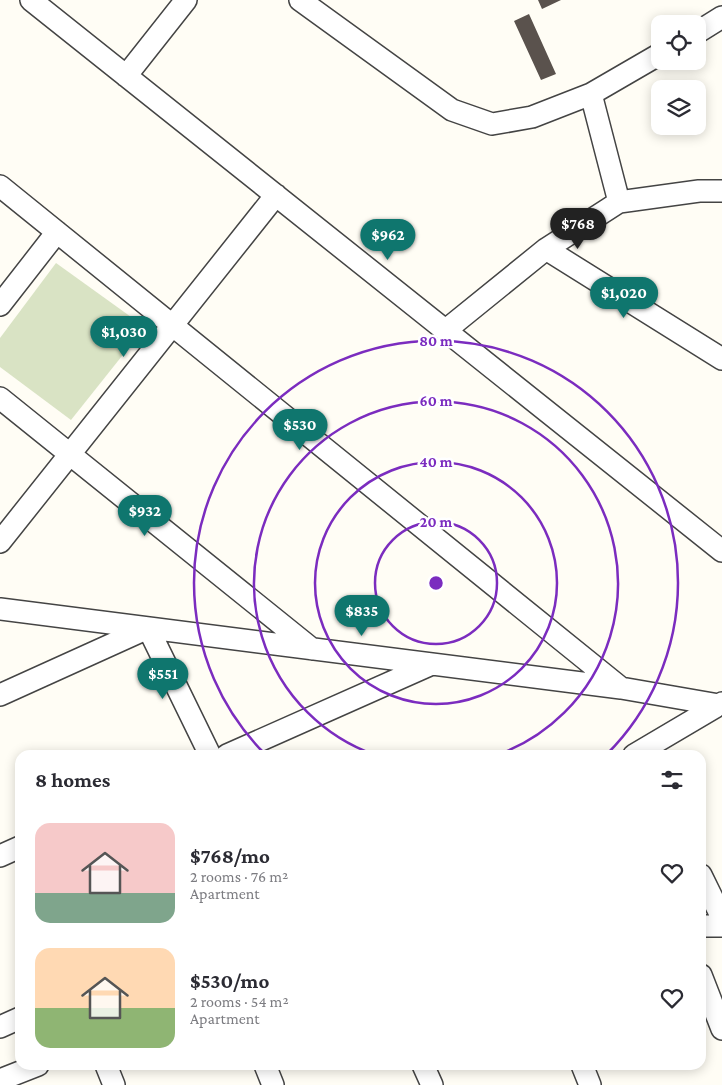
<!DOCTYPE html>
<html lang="en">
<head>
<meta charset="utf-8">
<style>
	:root { --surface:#fff; --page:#f2f2f3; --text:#2b2b33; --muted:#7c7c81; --accent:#0f766e }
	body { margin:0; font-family:"Crimson Pro",serif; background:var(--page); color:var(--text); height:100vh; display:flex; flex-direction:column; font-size:19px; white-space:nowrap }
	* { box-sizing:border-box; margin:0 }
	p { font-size:16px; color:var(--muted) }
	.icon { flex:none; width:28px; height:28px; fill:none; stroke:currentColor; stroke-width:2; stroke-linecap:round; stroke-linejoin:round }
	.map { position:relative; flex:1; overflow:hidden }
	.drawer { position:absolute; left:15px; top:750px; width:691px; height:320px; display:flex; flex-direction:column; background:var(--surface); border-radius:15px; box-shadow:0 2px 12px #0003 }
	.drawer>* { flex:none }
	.controls { position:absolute; left:651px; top:15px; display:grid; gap:10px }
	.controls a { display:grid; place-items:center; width:55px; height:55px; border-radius:10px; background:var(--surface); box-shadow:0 2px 12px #0003; font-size:25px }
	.price { position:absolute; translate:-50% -42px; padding:0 11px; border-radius:18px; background:var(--accent); color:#fff; font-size:16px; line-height:32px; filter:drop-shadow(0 1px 2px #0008) }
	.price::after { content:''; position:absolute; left:50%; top:30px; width:15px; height:11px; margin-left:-8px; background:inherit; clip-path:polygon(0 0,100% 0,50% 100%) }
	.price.on { background:#222; color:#fff }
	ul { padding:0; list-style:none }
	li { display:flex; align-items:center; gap:15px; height:125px; padding:0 20px }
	li span { display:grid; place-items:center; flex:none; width:140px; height:100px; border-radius:15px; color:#555 }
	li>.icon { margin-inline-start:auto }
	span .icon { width:60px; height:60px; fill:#fffc; stroke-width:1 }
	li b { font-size:21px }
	h2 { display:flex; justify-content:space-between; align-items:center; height:60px; padding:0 20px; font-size:21px }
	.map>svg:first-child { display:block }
	.cemetery { fill:#d9e3c4 }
	.building { fill:#5a524d }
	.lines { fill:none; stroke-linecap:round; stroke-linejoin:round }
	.minor-casing { stroke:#444; stroke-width:24 }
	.minor { stroke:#fff; stroke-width:21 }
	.ring { fill:none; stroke:#7b2cbf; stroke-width:2.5 }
	.centre { fill:#7b2cbf; stroke:#fff; stroke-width:2.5 }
	.ring-label { font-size:15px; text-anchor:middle; font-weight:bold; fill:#7b2cbf; stroke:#fff; stroke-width:5; stroke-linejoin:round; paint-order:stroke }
</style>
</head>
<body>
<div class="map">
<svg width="722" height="1085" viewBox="0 0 722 1085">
	<rect width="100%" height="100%" fill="#fffdf5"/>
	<path class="cemetery" d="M 56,263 L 145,327 L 71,420 L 0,367 L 0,338 Z"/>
	<path class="building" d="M 538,0 L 561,0 L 542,9 Z
		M 529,14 L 556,74 L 541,80 L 514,21 Z"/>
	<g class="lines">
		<defs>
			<path id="minor" d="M 31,0 L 722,551
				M 300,0 L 452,110 L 492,124 L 532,117 L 591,94 L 660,54
				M 698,32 L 722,17
				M 126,76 L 186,0
				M 591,94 L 619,202
				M 0,186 L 621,688
				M 546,249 L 722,359
				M 0,305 L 57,232
				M 446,330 L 546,249 L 619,202 L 699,191 L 722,191
				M 0,398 L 312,649
				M 0,542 L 276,195
				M 0,609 L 621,688 L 719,705
				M 0,695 L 148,628 L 210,755
				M 227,755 L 432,664
				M 634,755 L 722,703
				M 0,856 L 20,847
				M 701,875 L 722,918
				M 701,926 L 722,926
				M 701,975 L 722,1029
				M 0,1027 L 20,1018
				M 106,1065 L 114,1085
				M 265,1065 L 273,1085
				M 423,1065 L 432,1085
				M 582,1065 L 590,1085
				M 0,1080 L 38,1065"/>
		</defs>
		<use href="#minor" class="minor-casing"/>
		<use href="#minor" class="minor"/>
	</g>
	<g class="ring">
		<circle cx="436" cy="583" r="61"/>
		<circle cx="436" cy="583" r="121"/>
		<path d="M375 755A182 182 0 1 1 497 755"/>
		<path d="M265 754A242 242 0 1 1 607 754"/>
	</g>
	<circle cx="436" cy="583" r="8" class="centre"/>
	<g class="ring-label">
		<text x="436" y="346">80 m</text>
		<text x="436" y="406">60 m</text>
		<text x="436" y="467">40 m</text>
		<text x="436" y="527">20 m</text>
	</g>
</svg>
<div class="controls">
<a><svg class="icon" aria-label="locate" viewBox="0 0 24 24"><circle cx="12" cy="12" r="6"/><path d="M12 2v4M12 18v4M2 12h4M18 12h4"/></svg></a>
<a><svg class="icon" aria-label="layers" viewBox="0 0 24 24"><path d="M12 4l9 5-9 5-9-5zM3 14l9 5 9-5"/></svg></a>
</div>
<b class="price on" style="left:578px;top:250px">$768</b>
<b class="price" style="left:388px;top:261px">$962</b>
<b class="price" style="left:624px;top:319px">$1,020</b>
<b class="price" style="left:124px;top:358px">$1,030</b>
<b class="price" style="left:300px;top:451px">$530</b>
<b class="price" style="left:145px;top:537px">$932</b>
<b class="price" style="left:362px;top:637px">$835</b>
<b class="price" style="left:163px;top:700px">$551</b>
<section class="drawer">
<h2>8 homes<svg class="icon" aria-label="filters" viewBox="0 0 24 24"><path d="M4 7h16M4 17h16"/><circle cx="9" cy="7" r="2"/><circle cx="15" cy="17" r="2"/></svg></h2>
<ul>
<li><span style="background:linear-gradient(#f6c9c9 70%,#7fa58c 0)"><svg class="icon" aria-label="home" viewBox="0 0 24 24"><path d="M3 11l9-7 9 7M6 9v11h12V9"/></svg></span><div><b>$768/mo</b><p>2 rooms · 76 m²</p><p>Apartment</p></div><svg class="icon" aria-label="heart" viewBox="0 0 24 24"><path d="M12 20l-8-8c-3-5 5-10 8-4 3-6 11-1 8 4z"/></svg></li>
<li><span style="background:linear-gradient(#ffd9b3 60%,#8fb573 0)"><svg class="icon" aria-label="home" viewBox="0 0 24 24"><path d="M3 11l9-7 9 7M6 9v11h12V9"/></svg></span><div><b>$530/mo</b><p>2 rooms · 54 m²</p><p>Apartment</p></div><svg class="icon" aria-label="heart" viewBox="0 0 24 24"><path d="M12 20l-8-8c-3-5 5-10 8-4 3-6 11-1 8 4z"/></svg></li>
</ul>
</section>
</div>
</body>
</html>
